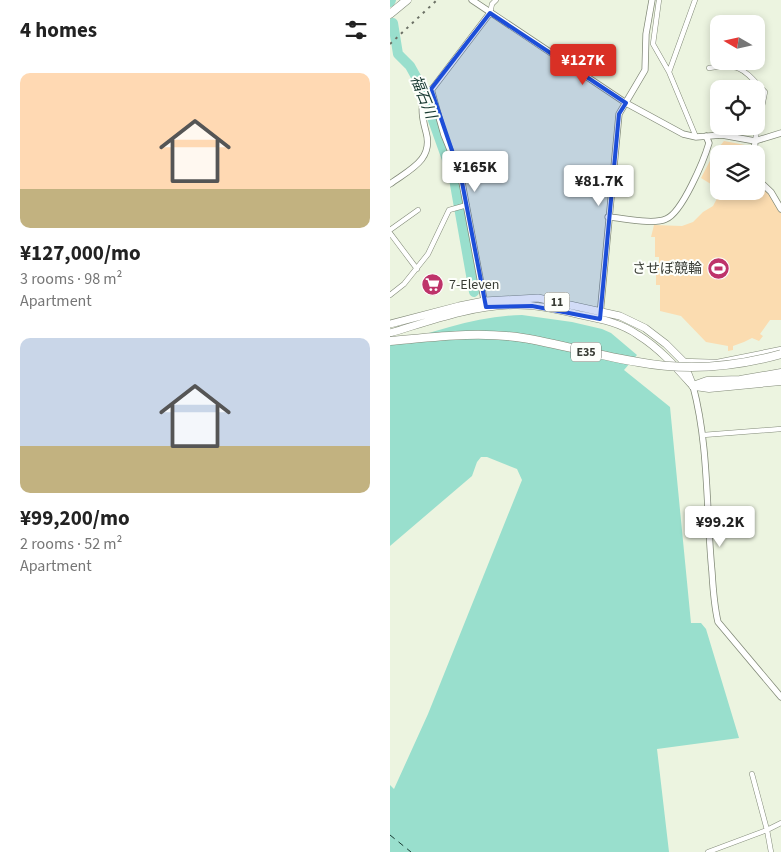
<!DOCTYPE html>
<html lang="en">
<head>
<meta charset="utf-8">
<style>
	:root { --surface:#fff; --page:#f6f6f6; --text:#222; --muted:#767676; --accent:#d93025 }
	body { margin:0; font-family:"Source Sans 3","Noto Sans JP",sans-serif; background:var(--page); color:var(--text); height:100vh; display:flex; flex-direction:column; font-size:19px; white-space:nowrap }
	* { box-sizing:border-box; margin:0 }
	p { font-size:16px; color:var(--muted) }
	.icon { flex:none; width:28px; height:28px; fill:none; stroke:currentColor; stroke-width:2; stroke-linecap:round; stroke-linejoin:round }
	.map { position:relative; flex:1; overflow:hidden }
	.sheet { display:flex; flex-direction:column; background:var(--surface); width:390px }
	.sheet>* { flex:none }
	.needle { width:32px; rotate:279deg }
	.tools { position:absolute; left:320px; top:15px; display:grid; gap:10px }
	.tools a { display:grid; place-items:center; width:55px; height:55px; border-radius:10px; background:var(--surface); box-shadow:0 2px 8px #0003; font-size:25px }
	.price { position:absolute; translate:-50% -42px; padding:0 11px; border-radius:5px; background:#fff; color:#222; font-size:16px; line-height:32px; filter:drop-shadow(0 1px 2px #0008) }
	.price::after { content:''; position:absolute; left:50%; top:30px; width:15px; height:11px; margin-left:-8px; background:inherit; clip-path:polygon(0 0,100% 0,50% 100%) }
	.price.current { background:var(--accent); color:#fff }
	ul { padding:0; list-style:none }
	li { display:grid; align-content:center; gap:10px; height:265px; padding:0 20px }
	li span { display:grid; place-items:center; height:155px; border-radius:10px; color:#555 }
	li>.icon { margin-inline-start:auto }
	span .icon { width:90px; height:90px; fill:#fffc; stroke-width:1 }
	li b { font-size:21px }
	h2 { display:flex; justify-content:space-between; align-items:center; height:60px; padding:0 20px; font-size:21px }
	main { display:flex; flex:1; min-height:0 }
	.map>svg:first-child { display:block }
	.green { fill:#fbdcb0 }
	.water { fill:#99dfcd }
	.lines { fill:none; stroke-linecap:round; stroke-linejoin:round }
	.river { stroke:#99dfcd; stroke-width:10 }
	.ferry { stroke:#1a3b33; stroke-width:1; stroke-dasharray:6 5; stroke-linecap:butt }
	.minor-casing { stroke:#828a78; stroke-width:5.5 }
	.tertiary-casing { stroke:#828a78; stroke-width:7 }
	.primary-casing { stroke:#828a78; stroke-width:8 }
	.trunk-casing { stroke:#828a78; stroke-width:9 }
	.motorway-casing { stroke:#828a78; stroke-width:9 }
	.minor { stroke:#fff; stroke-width:4.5 }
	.tertiary { stroke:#fff; stroke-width:5.5 }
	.primary { stroke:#fff; stroke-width:7 }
	.trunk { stroke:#fff; stroke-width:8 }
	.motorway { stroke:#fff; stroke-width:8 }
	.rail { stroke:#6b7065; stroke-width:2; stroke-dasharray:2.5 5; stroke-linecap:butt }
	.motorway-bridge-casing { stroke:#828a78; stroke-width:9; stroke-linecap:butt }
	.motorway-bridge { stroke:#fff; stroke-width:8 }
	.marked { fill:#1d4ed8; fill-opacity:0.2; stroke:#1d4ed8; stroke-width:4; stroke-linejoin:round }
	.labels { text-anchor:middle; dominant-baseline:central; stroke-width:4; stroke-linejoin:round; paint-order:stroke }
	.shield { fill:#fdfffb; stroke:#747770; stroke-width:1 }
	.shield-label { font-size:12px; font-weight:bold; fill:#393d35 }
	.poi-label { font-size:14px; fill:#393d35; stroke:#fdfffb; text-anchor:end }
	.water-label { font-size:15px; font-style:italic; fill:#1a3b33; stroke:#fdfffb }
</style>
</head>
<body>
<main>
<section class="sheet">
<h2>4 homes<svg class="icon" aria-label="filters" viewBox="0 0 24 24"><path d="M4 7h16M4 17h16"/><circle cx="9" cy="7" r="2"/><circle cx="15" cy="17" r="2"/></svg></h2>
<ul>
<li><span style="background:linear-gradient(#ffd9b3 75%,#c2b280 0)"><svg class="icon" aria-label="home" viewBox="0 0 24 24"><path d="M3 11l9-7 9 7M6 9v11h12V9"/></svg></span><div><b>¥127,000/mo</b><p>3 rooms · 98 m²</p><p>Apartment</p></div></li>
<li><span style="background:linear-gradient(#c9d6e8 70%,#c2b280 0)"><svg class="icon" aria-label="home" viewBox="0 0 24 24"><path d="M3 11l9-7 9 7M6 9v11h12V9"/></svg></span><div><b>¥99,200/mo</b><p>2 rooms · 52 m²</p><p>Apartment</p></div></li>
</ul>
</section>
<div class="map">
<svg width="391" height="852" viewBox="0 0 391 852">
	<rect width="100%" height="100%" fill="#ecf4e0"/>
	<path class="green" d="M 334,141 L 355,145 L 360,153 L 329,154 L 329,189 L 311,178 L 324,153 Z
		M 366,183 L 380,195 L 391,213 L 391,320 L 380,320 L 370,334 L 373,336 L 369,341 L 362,338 L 354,342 L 343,346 L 343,350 L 338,351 L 338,346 L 316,342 L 291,316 L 270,311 L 270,285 L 266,285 L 266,265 L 269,265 L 269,257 L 265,257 L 265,237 L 261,237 L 264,225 L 292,226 L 303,222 L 313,212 L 323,206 L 331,191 L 366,191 Z"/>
	<path class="water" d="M 132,315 L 182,322 L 212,329 L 221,333 L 247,355 L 234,370 L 280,407 L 301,623 L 311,623 L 316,629 L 349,738 L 267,749 L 279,852 L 0,852 L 0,785 L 4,789 L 38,714 L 132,480 L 127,469 L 97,457 L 91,457 L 87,462 L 82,476 L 0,546 L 0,345 C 44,332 86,316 132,315 Z"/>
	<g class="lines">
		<path class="river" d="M 0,2 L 1,0
			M 3,23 L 8,54 L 20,66 L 30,84 L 64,179 L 84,292"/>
		<path class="ferry" d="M 0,835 L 21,852"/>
		<defs>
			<path id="minor" d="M 269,0 L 263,44 L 279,72 L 306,137
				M 100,13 L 102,4 L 106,0
				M 319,68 C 352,63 354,70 375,92 L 365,141
				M 279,72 L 305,0
				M 0,230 L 28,210
				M 0,233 L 27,269
				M 0,295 L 14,284 L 38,254 L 59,210 L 77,205
				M 293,361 L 327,362 L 391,349
				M 313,435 L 391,429
				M 318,852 L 377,830 L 362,774
				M 381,852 L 377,830 L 391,823"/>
			<path id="tertiary" d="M 82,0 L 236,103 L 293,134 L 306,137 L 332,135 L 365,141 L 391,133
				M 41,89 L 54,135 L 71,177 L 95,305
				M 364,154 L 365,141
				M 366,178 L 381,192 L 391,209
				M 0,184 C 19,170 44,160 36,132 C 33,121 31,112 33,101 L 100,13
				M 218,217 C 233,218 263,225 276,219 C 292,213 314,160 319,143 L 316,136
				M 210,315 L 229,114 L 255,70 L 256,34 L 262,0
				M 303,386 C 319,446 316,510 322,572 C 323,589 324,605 328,622 L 391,697"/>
			<path id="primary" d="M 0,324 L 69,306 L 94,301 L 148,298 L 230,316 L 255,328 L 276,344 L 293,361 L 303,386
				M 0,333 C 40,321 80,306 123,305 C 145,304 169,310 191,315 C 211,319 231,323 248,335 C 269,348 285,366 301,384"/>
			<path id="trunk" d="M 0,14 L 17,0"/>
			<path id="motorway" d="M 303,386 L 317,381 L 350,380 L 391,373
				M 305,386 L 319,388 L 391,381"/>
		</defs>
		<use href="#minor" class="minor-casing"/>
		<use href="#tertiary" class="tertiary-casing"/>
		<use href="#primary" class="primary-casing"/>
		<use href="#trunk" class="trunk-casing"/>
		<use href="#motorway" class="motorway-casing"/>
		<use href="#minor" class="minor"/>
		<use href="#tertiary" class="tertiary"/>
		<use href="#primary" class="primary"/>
		<use href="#trunk" class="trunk"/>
		<use href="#motorway" class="motorway"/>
		<path class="rail" d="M 0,44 L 47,0"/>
		<defs>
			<path id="motorway-bridge" d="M 0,341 C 45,337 88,331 133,338 C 171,344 209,356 248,362 C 296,371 345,367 391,354"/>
		</defs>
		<use href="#motorway-bridge" class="motorway-bridge-casing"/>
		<use href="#motorway-bridge" class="motorway-bridge"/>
	</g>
	<path class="marked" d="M 100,13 L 236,103 L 229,114 L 210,319 L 142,306 L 96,307 L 71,177 L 41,89 Z"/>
	<defs>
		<symbol id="stadium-disc" viewBox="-11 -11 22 22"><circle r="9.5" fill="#be336a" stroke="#fdfffb"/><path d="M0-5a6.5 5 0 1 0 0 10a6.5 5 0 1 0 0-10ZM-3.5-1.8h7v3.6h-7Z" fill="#fff"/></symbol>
		<symbol id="supermarket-disc" viewBox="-11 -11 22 22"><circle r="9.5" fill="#be336a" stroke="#fdfffb"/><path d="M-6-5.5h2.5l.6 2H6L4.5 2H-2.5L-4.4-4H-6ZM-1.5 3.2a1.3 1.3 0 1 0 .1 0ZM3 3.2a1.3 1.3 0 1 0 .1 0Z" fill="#fff"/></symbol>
	</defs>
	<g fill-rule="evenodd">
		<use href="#stadium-disc" x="316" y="256" width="25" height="25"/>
		<use href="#supermarket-disc" x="30" y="272" width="25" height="25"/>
	</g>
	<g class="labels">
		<g class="shield">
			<rect x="154.5" y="292.5" width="25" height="19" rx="4"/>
			<rect x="181" y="342.5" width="30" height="19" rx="4"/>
		</g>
		<g class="shield-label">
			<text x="167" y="302">11</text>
			<text x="196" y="352">E35</text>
		</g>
		<g class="poi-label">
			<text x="312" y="269">させぼ競輪</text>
			<text x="59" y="285" text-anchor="start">7-Eleven</text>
		</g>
		<g class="water-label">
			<text transform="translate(33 97) rotate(68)">福石川</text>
		</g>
	</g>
</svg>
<div class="tools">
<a><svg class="needle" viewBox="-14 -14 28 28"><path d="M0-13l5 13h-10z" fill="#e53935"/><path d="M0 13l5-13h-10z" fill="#767676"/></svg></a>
<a><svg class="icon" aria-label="locate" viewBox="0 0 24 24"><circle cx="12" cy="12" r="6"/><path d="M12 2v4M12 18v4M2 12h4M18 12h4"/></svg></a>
<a><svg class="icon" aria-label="layers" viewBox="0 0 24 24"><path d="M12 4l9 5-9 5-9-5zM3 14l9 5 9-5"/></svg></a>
</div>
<b class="price current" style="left:193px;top:86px">¥127K</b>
<b class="price" style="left:85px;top:193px">¥165K</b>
<b class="price" style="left:209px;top:207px">¥81.7K</b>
<b class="price" style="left:330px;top:548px">¥99.2K</b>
</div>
</main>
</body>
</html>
